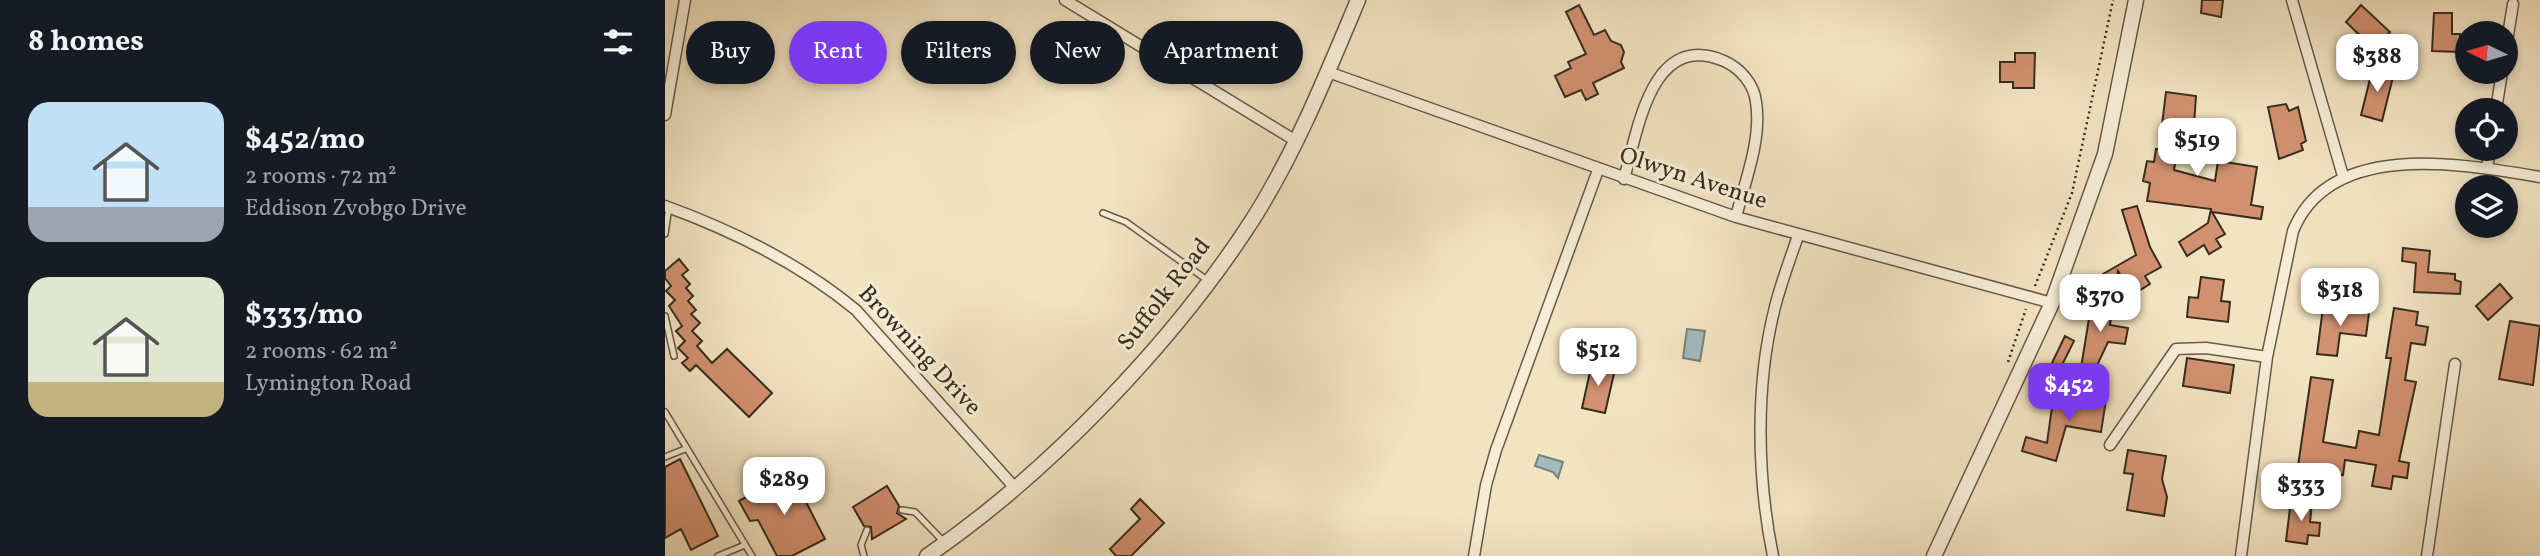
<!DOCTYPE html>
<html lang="en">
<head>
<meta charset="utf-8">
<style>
	:root { --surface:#171b24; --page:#20242c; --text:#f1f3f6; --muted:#9ea1a6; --accent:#7c3aed }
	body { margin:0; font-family:Vollkorn,serif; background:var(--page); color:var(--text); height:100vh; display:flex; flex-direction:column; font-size:26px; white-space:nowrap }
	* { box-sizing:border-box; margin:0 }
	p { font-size:23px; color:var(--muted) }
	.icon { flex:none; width:38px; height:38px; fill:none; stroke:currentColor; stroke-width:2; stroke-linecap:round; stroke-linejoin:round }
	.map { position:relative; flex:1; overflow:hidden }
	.side { display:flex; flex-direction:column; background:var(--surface); width:665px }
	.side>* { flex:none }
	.banner { position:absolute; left:21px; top:21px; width:665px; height:63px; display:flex; gap:14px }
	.needle { width:46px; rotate:275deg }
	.tools { position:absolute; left:1790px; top:21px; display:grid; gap:14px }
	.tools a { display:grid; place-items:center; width:63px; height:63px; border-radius:50%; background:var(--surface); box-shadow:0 4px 10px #0003; font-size:35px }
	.price { position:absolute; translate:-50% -60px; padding:0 16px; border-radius:14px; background:#fff; color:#222; font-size:23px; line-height:46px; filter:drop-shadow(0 2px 4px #0008) }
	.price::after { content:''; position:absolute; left:50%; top:42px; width:21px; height:16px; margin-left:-10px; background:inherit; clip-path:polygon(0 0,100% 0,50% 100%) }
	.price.selected { background:var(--accent); color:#fff }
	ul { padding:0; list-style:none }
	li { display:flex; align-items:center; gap:21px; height:175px; padding:0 28px }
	li span { display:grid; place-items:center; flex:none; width:196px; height:140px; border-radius:21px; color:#555 }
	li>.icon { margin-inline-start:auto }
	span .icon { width:84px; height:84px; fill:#fffc; stroke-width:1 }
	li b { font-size:30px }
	h2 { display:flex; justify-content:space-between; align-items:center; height:84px; padding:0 28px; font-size:30px }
	.pill { padding:0 24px; border-radius:32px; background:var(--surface); box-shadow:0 4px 10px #0003; font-size:24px; line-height:63px }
	.pill.selected { background:var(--accent); color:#fff }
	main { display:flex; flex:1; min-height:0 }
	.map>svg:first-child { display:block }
	.water { fill:#a1bbbe; stroke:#77827e; stroke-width:2 }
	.building { fill:#d29170; stroke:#372d1f; stroke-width:2 }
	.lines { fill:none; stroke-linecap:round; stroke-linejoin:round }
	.service-casing { stroke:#665a48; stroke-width:8 }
	.minor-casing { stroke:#665a48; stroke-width:13 }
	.tertiary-casing { stroke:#665a48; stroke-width:17 }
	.path { stroke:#372d1f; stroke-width:2.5; stroke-dasharray:2 3.5; stroke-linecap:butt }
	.service { stroke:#f7edd7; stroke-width:5 }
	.minor { stroke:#f7edd7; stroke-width:10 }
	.tertiary { stroke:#f7edd7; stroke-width:14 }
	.labels { text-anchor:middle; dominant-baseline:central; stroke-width:6; stroke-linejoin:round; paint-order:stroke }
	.street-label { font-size:24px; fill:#372d1f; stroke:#f7edd7 }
</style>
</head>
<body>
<main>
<section class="side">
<h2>8 homes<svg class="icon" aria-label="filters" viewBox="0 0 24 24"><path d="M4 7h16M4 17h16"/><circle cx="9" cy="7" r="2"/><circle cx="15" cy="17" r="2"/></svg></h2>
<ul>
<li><span style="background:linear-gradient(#bfe0f5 75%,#9aa5b1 0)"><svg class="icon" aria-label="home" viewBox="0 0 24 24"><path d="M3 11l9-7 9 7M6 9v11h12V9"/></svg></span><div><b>$452/mo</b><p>2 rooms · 72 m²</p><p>Eddison Zvobgo Drive</p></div></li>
<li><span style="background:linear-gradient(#dfe7d0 75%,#c2b280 0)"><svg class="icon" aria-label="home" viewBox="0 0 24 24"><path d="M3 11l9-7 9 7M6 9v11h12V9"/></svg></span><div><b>$333/mo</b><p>2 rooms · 62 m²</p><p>Lymington Road</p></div></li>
</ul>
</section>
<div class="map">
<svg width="1875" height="556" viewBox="0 0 1875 556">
	<rect width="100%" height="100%" fill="#f2e3c1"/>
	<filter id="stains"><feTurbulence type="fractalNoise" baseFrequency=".00286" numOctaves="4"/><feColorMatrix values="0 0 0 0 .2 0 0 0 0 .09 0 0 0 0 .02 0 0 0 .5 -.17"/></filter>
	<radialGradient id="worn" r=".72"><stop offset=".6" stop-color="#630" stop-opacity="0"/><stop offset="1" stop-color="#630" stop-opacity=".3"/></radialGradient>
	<path class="water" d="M 1022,329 L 1040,331 L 1035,361 L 1018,358 Z
		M 874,455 L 898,462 L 893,478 L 888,472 L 870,466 Z"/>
	<path class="building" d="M 1537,0 L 1558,0 L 1556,17 L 1536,13 Z
		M 914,5 L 929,35 L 940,30 L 946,41 L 956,45 L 959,52 L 956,62 L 959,68 L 928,83 L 933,94 L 921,100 L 916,90 L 900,97 L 890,76 L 906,68 L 903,62 L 921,54 L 901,12 Z
		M 1696,5 L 1725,32 L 1710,50 L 1681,22 Z
		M 1769,13 L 1787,13 L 1787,34 L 1795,34 L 1795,52 L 1767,51 Z
		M 1350,53 L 1370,53 L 1369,88 L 1348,88 L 1348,82 L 1335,82 L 1335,62 L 1350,62 Z
		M 1708,67 L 1729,73 L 1717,121 L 1696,115 Z
		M 1501,92 L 1531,96 L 1528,138 L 1515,136 L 1509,170 L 1550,181 L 1553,161 L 1592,167 L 1586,205 L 1598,207 L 1596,219 L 1547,212 L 1560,234 L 1551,239 L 1556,247 L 1544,254 L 1539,245 L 1522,256 L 1514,242 L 1543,223 L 1546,209 L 1482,201 L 1485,183 L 1478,181 L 1482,161 L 1489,162 L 1491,149 L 1494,149 Z
		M 1621,104 L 1624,111 L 1633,107 L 1641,141 L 1636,144 L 1638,150 L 1614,159 L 1603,107 Z
		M 1472,206 L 1485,247 L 1496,267 L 1480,276 L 1485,284 L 1467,295 L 1453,271 L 1450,294 L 1438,274 L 1471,255 L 1457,210 Z
		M 1738,248 L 1765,251 L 1763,272 L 1790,274 L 1790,280 L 1796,282 L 1795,294 L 1749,292 L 1751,263 L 1737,261 Z
		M 14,259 L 23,270 L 17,275 L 25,284 L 21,288 L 28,296 L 23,301 L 31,310 L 26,314 L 35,323 L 27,331 L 37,341 L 32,346 L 47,363 L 62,349 L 107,393 L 84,417 L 31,365 L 25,371 L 17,363 L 23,358 L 13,348 L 20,341 L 11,331 L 17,326 L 4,306 L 10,300 L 1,291 L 6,286 L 0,278 L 0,271 Z
		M 1536,277 L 1559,280 L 1556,301 L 1565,302 L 1563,322 L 1522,317 L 1524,297 L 1533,298 Z
		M 1835,284 L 1847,298 L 1823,320 L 1811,306 Z
		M 1427,300 L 1448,303 L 1445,325 L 1463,328 L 1460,344 L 1443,342 L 1428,374 L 1416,368 Z
		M 1658,307 L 1704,313 L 1701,336 L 1675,333 L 1672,356 L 1652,354 Z
		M 1729,308 L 1753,312 L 1751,325 L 1763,327 L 1760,345 L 1746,343 L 1740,380 L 1751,382 L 1734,461 L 1744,463 L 1742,478 L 1728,476 L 1726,489 L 1707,486 L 1711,465 L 1680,460 L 1678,475 L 1653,471 L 1652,476 L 1632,473 L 1646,377 L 1668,380 L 1658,442 L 1691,448 L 1694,431 L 1714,435 L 1726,358 L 1721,358 Z
		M 1845,321 L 1875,326 L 1868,385 L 1834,379 Z
		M 1400,336 L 1409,341 L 1396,367 L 1387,363 Z
		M 1522,358 L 1569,365 L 1565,393 L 1518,386 Z
		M 927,363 L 950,369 L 940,413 L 917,408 Z
		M 1418,389 L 1442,393 L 1436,432 L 1401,426 L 1391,461 L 1357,451 L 1361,437 L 1382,443 L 1388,400 L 1416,404 Z
		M 1463,450 L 1501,456 L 1497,479 L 1502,497 L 1499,516 L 1462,510 L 1468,474 L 1459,473 Z
		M 15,459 L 53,536 L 26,550 L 16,529 L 0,538 L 0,467 Z
		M 126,473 L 160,539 L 127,556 L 112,556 L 93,520 L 85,521 L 74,501 Z
		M 222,486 L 234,506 L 232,513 L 241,519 L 207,539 L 206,527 L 199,526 L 188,507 Z
		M 475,499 L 499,523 L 466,556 L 451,556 L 445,549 L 475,519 L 466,509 Z
		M 1626,500 L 1647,502 L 1645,522 L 1655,523 L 1654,536 L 1643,535 L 1642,544 L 1621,541 Z"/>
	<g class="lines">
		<defs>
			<path id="service" d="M 438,213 L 461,222 L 542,280
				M 0,234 L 4,207
				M 0,316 L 9,356
				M 0,412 L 87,556
				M 0,457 L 20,449
				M 237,510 L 250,512 L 278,541
				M 53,556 L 80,545
				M 199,556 L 196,545 L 202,530"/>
			<path id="minor" d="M 400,0 L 631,141
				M 1627,0 L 1678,176
				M 1841,48 L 1848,4
				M 663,72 L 1071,217 L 1387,303
				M 1831,110 L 1837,72
				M 0,115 L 20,0
				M 1822,168 L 1825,149
				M 959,179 C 973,130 986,30 1059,61 C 1075,68 1089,84 1091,102 C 1097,139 1080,181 1071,217
				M 0,206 C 69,231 134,263 191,310 L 350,488
				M 1445,445 L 1511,349 L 1541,348 L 1602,357
				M 809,556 L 821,485 L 831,450 L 933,170
				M 1108,556 C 1092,477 1090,385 1110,307 C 1116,283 1125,259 1133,236
				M 1576,556 L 1602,357 L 1628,231 C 1665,139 1797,164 1875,177
				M 1762,556 L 1790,364"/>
			<path id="tertiary" d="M 262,556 C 382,474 509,342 588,219 C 631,151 662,74 693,0
				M 1269,556 L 1387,303 L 1440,154 L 1471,0"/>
		</defs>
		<use href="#service" class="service-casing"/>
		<use href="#minor" class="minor-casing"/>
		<use href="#tertiary" class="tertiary-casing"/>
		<path class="path" d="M 1370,286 L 1407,193 L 1448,0
			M 1343,362 L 1361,309"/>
		<use href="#service" class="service"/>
		<use href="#minor" class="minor"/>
		<use href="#tertiary" class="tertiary"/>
	</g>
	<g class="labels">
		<g class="street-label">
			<text transform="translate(1028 179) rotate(18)">Olwyn Avenue</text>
			<text transform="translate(500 295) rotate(-52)">Suffolk Road</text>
			<text transform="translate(254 351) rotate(47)">Browning Drive</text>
		</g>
	</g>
	<rect width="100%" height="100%" filter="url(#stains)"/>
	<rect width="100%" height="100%" fill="url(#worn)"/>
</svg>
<div class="tools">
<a><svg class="needle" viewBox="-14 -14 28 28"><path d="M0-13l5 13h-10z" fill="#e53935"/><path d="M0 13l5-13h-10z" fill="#9ea1a6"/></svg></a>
<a><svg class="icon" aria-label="locate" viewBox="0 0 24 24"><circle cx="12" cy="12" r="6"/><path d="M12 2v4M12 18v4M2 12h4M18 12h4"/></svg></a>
<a><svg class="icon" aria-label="layers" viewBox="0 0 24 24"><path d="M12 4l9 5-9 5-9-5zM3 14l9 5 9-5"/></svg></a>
</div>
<b class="price" style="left:1712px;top:94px">$388</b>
<b class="price" style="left:1532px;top:178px">$519</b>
<b class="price" style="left:1675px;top:328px">$318</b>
<b class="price" style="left:1435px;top:334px">$370</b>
<b class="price" style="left:933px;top:388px">$512</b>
<b class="price selected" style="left:1404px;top:423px">$452</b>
<b class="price" style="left:119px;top:517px">$289</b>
<b class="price" style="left:1636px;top:523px">$333</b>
<div class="banner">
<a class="pill">Buy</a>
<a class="pill selected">Rent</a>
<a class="pill">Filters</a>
<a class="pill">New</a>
<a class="pill">Apartment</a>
</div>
</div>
</main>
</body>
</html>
